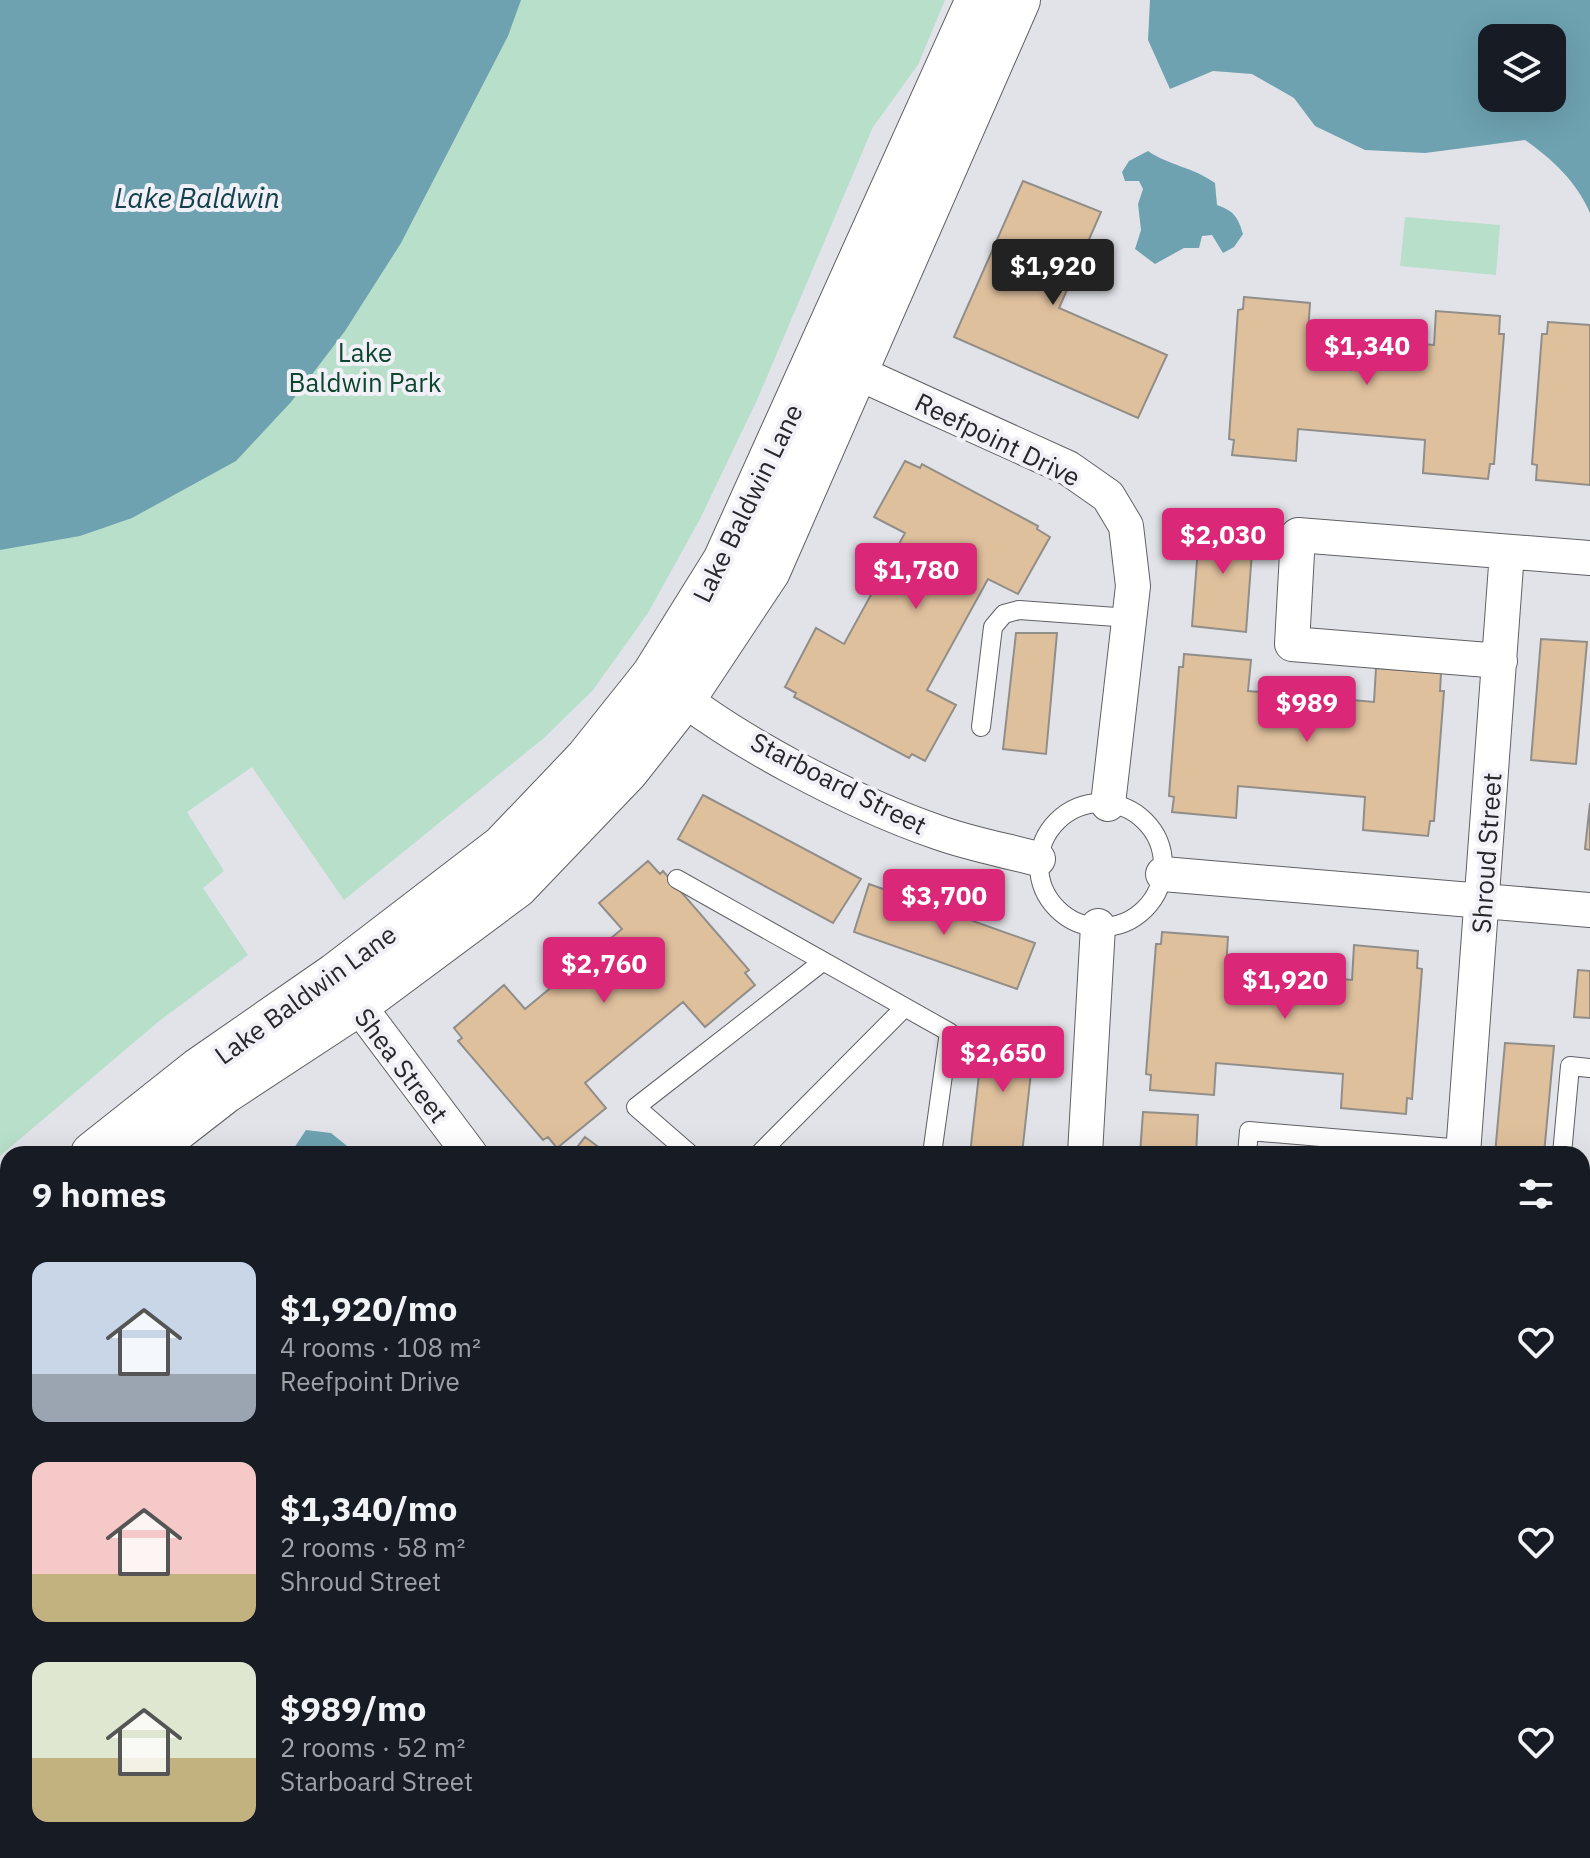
<!DOCTYPE html>
<html lang="en">
<head>
<meta charset="utf-8">
<style>
	:root { --surface:#171b24; --page:#242831; --text:#f1f3f6; --muted:#9ea1a6; --accent:#db2777 }
	body { margin:0; font-family:"IBM Plex Sans",sans-serif; background:var(--page); color:var(--text); height:100vh; display:flex; flex-direction:column; font-size:30px; white-space:nowrap }
	* { box-sizing:border-box; margin:0 }
	p { font-size:26px; color:var(--muted) }
	.icon { flex:none; width:44px; height:44px; fill:none; stroke:currentColor; stroke-width:2; stroke-linecap:round; stroke-linejoin:round }
	.map { position:relative; flex:1; overflow:hidden }
	.drawer { position:absolute; left:0px; top:1146px; width:1590px; height:712px; display:flex; flex-direction:column; background:var(--surface); border-radius:24px 24px 0 0; box-shadow:0 8px 32px #0002 }
	.drawer>* { flex:none }
	.fabs { position:absolute; left:1478px; top:24px; display:grid; gap:16px }
	.fabs a { display:grid; place-items:center; width:88px; height:88px; border-radius:16px; background:var(--surface); box-shadow:0 8px 32px #0002; font-size:40px }
	.price { position:absolute; translate:-50% -68px; padding:0 18px; border-radius:8px; background:var(--accent); color:#fff; font-size:26px; line-height:52px; filter:drop-shadow(0 2px 4px #0008) }
	.price::after { content:''; position:absolute; left:50%; top:48px; width:24px; height:18px; margin-left:-12px; background:inherit; clip-path:polygon(0 0,100% 0,50% 100%) }
	.price.selected { background:#222; color:#fff }
	ul { padding:0; list-style:none }
	li { display:flex; align-items:center; gap:24px; height:200px; padding:0 32px }
	li span { display:grid; place-items:center; flex:none; width:224px; height:160px; border-radius:16px; color:#555 }
	li>.icon { margin-inline-start:auto }
	span .icon { width:96px; height:96px; fill:#fffc; stroke-width:1 }
	li b { font-size:34px }
	h2 { display:flex; justify-content:space-between; align-items:center; height:96px; padding:0 32px; font-size:34px }
	.map>svg:first-child { display:block }
	.green { fill:#b8dfca }
	.water { fill:#6ea2b1; fill-rule:evenodd }
	.building { fill:#dfc09d; stroke:#918e8a; stroke-width:2 }
	.lines { fill:none; stroke-linecap:round; stroke-linejoin:round }
	.service-casing { stroke:#606065; stroke-width:20 }
	.minor-casing { stroke:#606065; stroke-width:36 }
	.tertiary-casing { stroke:#606065; stroke-width:46 }
	.service { stroke:#fff; stroke-width:18 }
	.minor { stroke:#fff; stroke-width:34 }
	.tertiary { stroke:#fff; stroke-width:44 }
	.labels { text-anchor:middle; dominant-baseline:central; stroke-width:8; stroke-linejoin:round; paint-order:stroke }
	.park-label { font-size:26px; fill:#0c462f; stroke:#f0f0f6 }
	.street-label { font-size:26px; fill:#272729; stroke:#f0f0f6 }
	.water-label { font-size:28px; font-style:italic; fill:#12414d; stroke:#f0f0f6 }
</style>
</head>
<body>
<div class="map">
<svg width="1590" height="1858" viewBox="0 0 1590 1858">
	<rect width="100%" height="100%" fill="#e2e3e8"/>
	<path class="green" d="M 168,0 L 945,0 L 918,65 L 873,127 L 758,398 L 700,519 L 648,613 L 593,690 L 544,738 L 344,900 L 252,767 L 187,812 L 224,871 L 203,888 L 248,955 L 158,1022 L 0,1156 L 0,159 Z
		M 1405,217 L 1500,225 L 1496,275 L 1400,266 Z"/>
	<path class="water" d="M 0,0 L 521,0 L 508,36 L 401,243 L 345,331 L 291,402 L 236,461 L 132,518 L 80,536 L 0,550 Z
		M 1150,0 L 1590,0 L 1590,213 C 1577,182 1552,159 1525,140 L 1425,153 L 1365,150 L 1315,126 L 1294,98 L 1252,74 L 1213,71 L 1170,89 L 1148,40 ZM 1552,38 L 1552,98 L 1492,98 L 1492,38 Z
		M 1148,151 C 1170,166 1193,167 1215,183 L 1217,205 C 1234,211 1238,217 1243,234 L 1234,247 L 1223,253 L 1212,235 L 1202,236 L 1199,248 L 1184,248 L 1155,264 L 1135,249 L 1141,230 L 1138,204 L 1143,189 L 1139,181 L 1125,181 L 1122,172 L 1129,161 Z
		M 306,1130 L 331,1133 L 357,1154 L 290,1154 Z
		M 108,1850 L 547,1850 L 548,1858 L 106,1858 Z"/>
	<path class="building" d="M 1023,181 L 1101,212 L 1059,308 L 1167,355 L 1138,418 L 954,337 Z
		M 1244,297 L 1310,303 L 1308,334 L 1434,345 L 1436,311 L 1500,316 L 1499,334 L 1504,334 L 1494,464 L 1490,464 L 1488,479 L 1423,473 L 1425,440 L 1298,429 L 1296,461 L 1232,455 L 1234,440 L 1229,439 L 1238,310 L 1243,309 Z
		M 1548,322 L 1590,325 L 1590,485 L 1536,480 L 1537,465 L 1532,464 L 1542,334 L 1547,334 Z
		M 905,461 L 920,468 L 922,464 L 1038,526 L 1037,529 L 1050,537 L 1018,594 L 988,579 L 927,690 L 956,705 L 925,761 L 912,754 L 909,758 L 794,697 L 796,693 L 785,687 L 816,628 L 844,644 L 905,533 L 874,517 Z
		M 1200,521 L 1254,525 L 1246,632 L 1192,626 Z
		M 1016,633 L 1057,633 L 1046,754 L 1003,749 Z
		M 1541,639 L 1587,642 L 1576,764 L 1531,760 Z
		M 1184,654 L 1251,660 L 1248,691 L 1374,702 L 1376,668 L 1441,673 L 1440,691 L 1444,691 L 1434,821 L 1430,821 L 1428,836 L 1363,830 L 1365,797 L 1238,786 L 1236,818 L 1172,812 L 1174,797 L 1169,796 L 1179,667 L 1183,667 Z
		M 703,795 L 861,879 L 833,923 L 678,839 Z
		M 1590,803 L 1590,850 L 1585,849 Z
		M 648,861 L 660,874 L 663,871 L 749,970 L 745,973 L 755,985 L 705,1027 L 683,1002 L 585,1083 L 606,1108 L 557,1148 L 548,1137 L 543,1140 L 458,1041 L 462,1038 L 454,1028 L 504,985 L 525,1009 L 622,929 L 599,903 Z
		M 869,884 L 1035,943 L 1017,989 L 854,932 Z
		M 1162,932 L 1228,937 L 1226,969 L 1352,980 L 1354,945 L 1418,951 L 1417,968 L 1422,969 L 1412,1099 L 1407,1098 L 1406,1114 L 1341,1108 L 1343,1074 L 1216,1063 L 1214,1095 L 1150,1090 L 1151,1075 L 1146,1074 L 1156,944 L 1161,944 Z
		M 1578,970 L 1590,971 L 1590,1018 L 1574,1017 Z
		M 984,1030 L 1035,1036 L 1022,1154 L 970,1154 Z
		M 1505,1043 L 1554,1046 L 1544,1154 L 1495,1154 Z
		M 1143,1112 L 1198,1115 L 1196,1154 L 1140,1154 Z
		M 585,1137 L 608,1154 L 572,1154 Z
		M 8,1337 L 8,1447 L 0,1452 L 0,1342 Z
		M 1582,1395 L 1590,1395 L 1590,1442 L 1582,1441 Z
		M 0,1636 L 8,1642 L 8,1720 L 0,1714 Z"/>
	<g class="lines">
		<defs>
			<path id="service" d="M 981,727 L 993,627 L 1004,614 L 1019,610 L 1130,618
				M1039 865a62 62 0 1 1 124 0a62 62 0 1 1-124 0Z
				M 677,879 L 949,1032 L 932,1154
				M 690,1154 L 636,1107 L 821,963
				M 759,1154 L 904,1008
				M 1247,1154 L 1249,1131 L 1463,1149
				M 1562,1154 L 1570,1066 L 1590,1068
				M 1582,1347 L 1590,1348
				M 0,1556 L 8,1553
				M 1582,1674 L 1590,1674
				M 848,1858 L 848,1850
				M 1525,1858 L 1526,1850"/>
			<path id="minor" d="M 834,362 L 1068,468 L 1108,496 L 1126,526 L 1133,586 L 1108,804
				M 1500,661 L 1292,644 L 1298,535 L 1590,558
				M 664,683 C 730,739 855,804 937,832 C 970,844 1004,850 1038,859
				M 1163,874 L 1590,910
				M 343,985 L 470,1154
				M 1085,1154 L 1098,926
				M 1463,1154 L 1507,552
				M 1582,1510 L 1590,1511
				M 14,1858 L 16,1850
				M 680,1858 L 681,1850"/>
			<path id="tertiary" d="M 93,1154 L 199,1070 L 336,975 L 503,847 L 587,759 L 654,675 L 725,561 L 978,0
				M 144,1154 L 225,1091 L 356,1005 L 516,886 L 627,770 L 683,699 L 768,571 L 1018,0
				M 0,1224 L 8,1219
				M 0,1265 L 8,1260"/>
		</defs>
		<use href="#service" class="service-casing"/>
		<use href="#minor" class="minor-casing"/>
		<use href="#tertiary" class="tertiary-casing"/>
		<use href="#service" class="service"/>
		<use href="#minor" class="minor"/>
		<use href="#tertiary" class="tertiary"/>
	</g>
	<g class="labels">
		<g class="park-label">
			<text x="365" y="352">Lake<tspan x="365" dy="30">Baldwin Park</tspan></text>
		</g>
		<g class="street-label">
			<text transform="translate(998 439) rotate(26)">Reefpoint Drive</text>
			<text transform="translate(747 503) rotate(-64)">Lake Baldwin Lane</text>
			<text transform="translate(839 783) rotate(27)">Starboard Street</text>
			<text transform="translate(1486 853) rotate(-86)">Shroud Street</text>
			<text transform="translate(305 994) rotate(-36)">Lake Baldwin Lane</text>
			<text transform="translate(402 1065) rotate(53)">Shea Street</text>
		</g>
		<g class="water-label">
			<text x="197" y="197">Lake Baldwin</text>
		</g>
	</g>
</svg>
<div class="fabs">
<a><svg class="icon" aria-label="layers" viewBox="0 0 24 24"><path d="M12 4l9 5-9 5-9-5zM3 14l9 5 9-5"/></svg></a>
</div>
<b class="price selected" style="left:1053px;top:307px">$1,920</b>
<b class="price" style="left:1367px;top:387px">$1,340</b>
<b class="price" style="left:1223px;top:576px">$2,030</b>
<b class="price" style="left:916px;top:611px">$1,780</b>
<b class="price" style="left:1307px;top:744px">$989</b>
<b class="price" style="left:944px;top:937px">$3,700</b>
<b class="price" style="left:604px;top:1005px">$2,760</b>
<b class="price" style="left:1285px;top:1021px">$1,920</b>
<b class="price" style="left:1003px;top:1094px">$2,650</b>
<section class="drawer">
<h2>9 homes<svg class="icon" aria-label="filters" viewBox="0 0 24 24"><path d="M4 7h16M4 17h16"/><circle cx="9" cy="7" r="2"/><circle cx="15" cy="17" r="2"/></svg></h2>
<ul>
<li><span style="background:linear-gradient(#c9d6e8 70%,#9aa5b1 0)"><svg class="icon" aria-label="home" viewBox="0 0 24 24"><path d="M3 11l9-7 9 7M6 9v11h12V9"/></svg></span><div><b>$1,920/mo</b><p>4 rooms · 108 m²</p><p>Reefpoint Drive</p></div><svg class="icon" aria-label="heart" viewBox="0 0 24 24"><path d="M12 20l-8-8c-3-5 5-10 8-4 3-6 11-1 8 4z"/></svg></li>
<li><span style="background:linear-gradient(#f6c9c9 70%,#c2b280 0)"><svg class="icon" aria-label="home" viewBox="0 0 24 24"><path d="M3 11l9-7 9 7M6 9v11h12V9"/></svg></span><div><b>$1,340/mo</b><p>2 rooms · 58 m²</p><p>Shroud Street</p></div><svg class="icon" aria-label="heart" viewBox="0 0 24 24"><path d="M12 20l-8-8c-3-5 5-10 8-4 3-6 11-1 8 4z"/></svg></li>
<li><span style="background:linear-gradient(#dfe7d0 60%,#c2b280 0)"><svg class="icon" aria-label="home" viewBox="0 0 24 24"><path d="M3 11l9-7 9 7M6 9v11h12V9"/></svg></span><div><b>$989/mo</b><p>2 rooms · 52 m²</p><p>Starboard Street</p></div><svg class="icon" aria-label="heart" viewBox="0 0 24 24"><path d="M12 20l-8-8c-3-5 5-10 8-4 3-6 11-1 8 4z"/></svg></li>
</ul>
</section>
</div>
</body>
</html>
